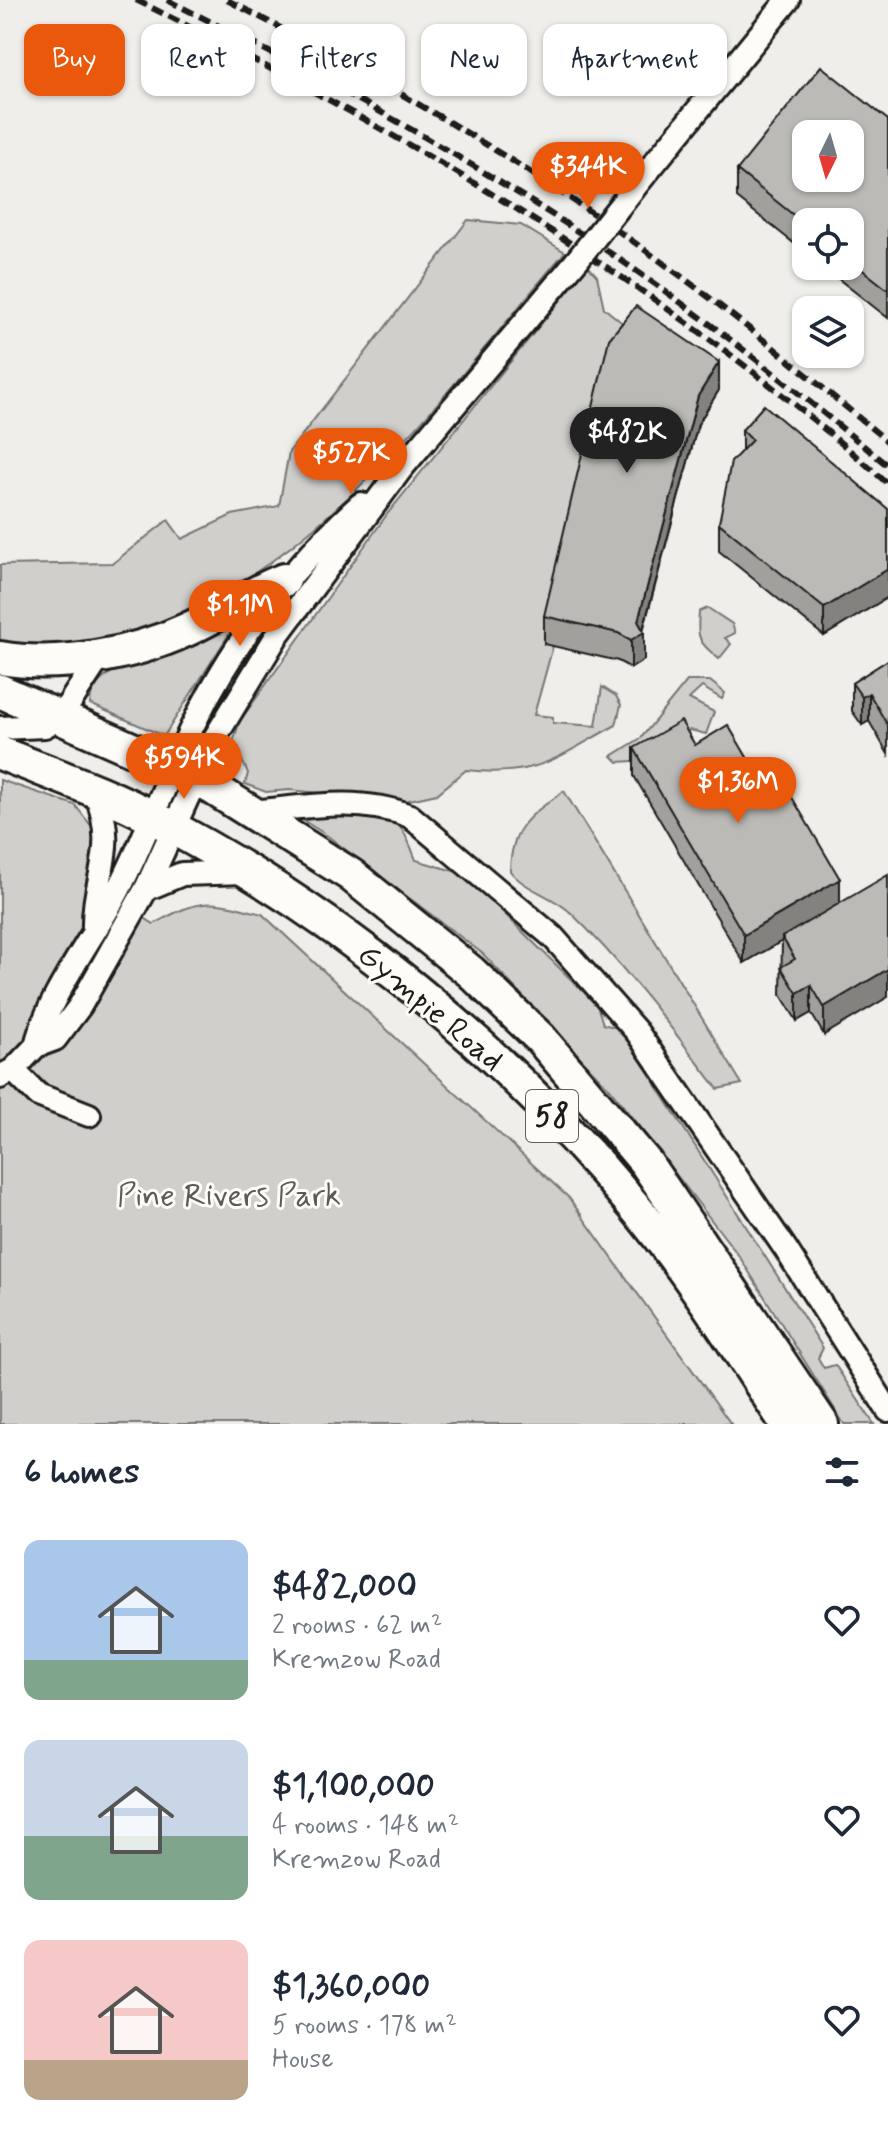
<!DOCTYPE html>
<html lang="en">
<head>
<meta charset="utf-8">
<style>
	:root { --surface:#fff; --page:#f2f2f3; --text:#1f2937; --muted:#747a83; --accent:#ea580c }
	body { margin:0; font-family:Mynerve,sans-serif; background:var(--page); color:var(--text); height:100vh; display:flex; flex-direction:column; font-size:30px; white-space:nowrap }
	* { box-sizing:border-box; margin:0 }
	p { font-size:26px; color:var(--muted) }
	.icon { flex:none; width:44px; height:44px; fill:none; stroke:currentColor; stroke-width:2; stroke-linecap:round; stroke-linejoin:round }
	.map { position:relative; height:1424px; overflow:hidden }
	.side { display:flex; flex-direction:column; background:var(--surface); flex:1 }
	.side>* { flex:none }
	.hud { position:absolute; left:24px; top:24px; width:840px; height:72px; display:flex; gap:16px }
	.needle { width:52px; rotate:185deg }
	.fabs { position:absolute; left:792px; top:120px; display:grid; gap:16px }
	.fabs a { display:grid; place-items:center; width:72px; height:72px; border-radius:16px; background:var(--surface); box-shadow:0 2px 6px #0004; font-size:40px }
	.price { position:absolute; translate:-50% -68px; padding:0 18px; border-radius:28px; background:var(--accent); color:#fff; font-size:26px; line-height:52px; filter:drop-shadow(0 2px 4px #0008) }
	.price::after { content:''; position:absolute; left:50%; top:48px; width:24px; height:18px; margin-left:-12px; background:inherit; clip-path:polygon(0 0,100% 0,50% 100%) }
	.price.on { background:#222; color:#fff }
	ul { padding:0; list-style:none }
	li { display:flex; align-items:center; gap:24px; height:200px; padding:0 24px }
	li span { display:grid; place-items:center; flex:none; width:224px; height:160px; border-radius:16px; color:#555 }
	li>.icon { margin-inline-start:auto }
	span .icon { width:96px; height:96px; fill:#fffc; stroke-width:1 }
	li b { font-size:34px }
	h2 { display:flex; justify-content:space-between; align-items:center; height:96px; padding:0 24px; font-size:34px }
	.pill { padding:0 28px; border-radius:16px; background:var(--surface); box-shadow:0 2px 6px #0004; font-size:28px; line-height:72px }
	.pill.on { background:var(--accent); color:#fff }
	.map>svg:first-child { display:block }
	.green { fill:#d0cfcc; stroke:#767674; stroke-width:2 }
	.lines { fill:none; stroke-linecap:round; stroke-linejoin:round }
	.minor-casing { stroke:#1c1c1c; stroke-width:28 }
	.highway-casing { stroke:#1c1c1c; stroke-width:38 }
	.minor { stroke:#fdfcf7; stroke-width:22 }
	.highway { stroke:#fdfcf7; stroke-width:32 }
	.rail { stroke:#1c1c1c; stroke-width:6; stroke-dasharray:12 6; stroke-linecap:butt }
	.minor-bridge-casing { stroke:#1c1c1c; stroke-width:28; stroke-linecap:butt }
	.minor-bridge { stroke:#fdfcf7; stroke-width:22 }
	.wall { fill:#a1a09d; stroke:#1c1c1c; stroke-width:2 }
	.shaded-wall { fill:#83827f; stroke:#1c1c1c; stroke-width:2 }
	.building { fill:#bbbab6; stroke:#1c1c1c; stroke-width:2; fill-rule:evenodd }
	.labels { text-anchor:middle; dominant-baseline:central; stroke-width:6; stroke-linejoin:round; paint-order:stroke }
	.shield { fill:#fdfcf7; stroke:#605f5e; stroke-width:2 }
	.shield-label { font-size:30px; font-weight:bold; fill:#1c1c1c }
	.street-label { font-size:32px; fill:#1c1c1c; stroke:#fdfcf7 }
	.park-label { font-size:32px; fill:#5b5b5a; stroke:#fdfcf7 }
</style>
</head>
<body>
<div class="map">
<svg width="888" height="1424" viewBox="0 0 888 1424">
	<rect width="100%" height="100%" fill="#f0eeea"/>
	<filter id="ink" filterUnits="userSpaceOnUse"><feTurbulence type="fractalNoise" baseFrequency=".0125" numOctaves="2"/><feDisplacementMap in="SourceGraphic" scale="16" xChannelSelector="R" yChannelSelector="G"/><feConvolveMatrix kernelMatrix="1 2 1 2 8 2 1 2 1" color-interpolation-filters="sRGB"/></filter>
	<g filter="url(#ink)">
		<path class="green" d="M 468,220 L 521,225 L 565,252 C 440,398 314,578 124,638 C 91,648 49,645 15,648 L 0,646 L 0,565 L 113,563 L 168,520 L 182,539 L 232,515 L 279,506 L 289,452 Z
			M 588,266 L 597,276 L 604,308 L 636,334 L 545,644 L 553,646 L 534,715 L 553,717 L 553,723 L 596,726 L 602,687 L 616,696 L 621,705 L 616,725 C 555,758 537,778 466,770 L 437,794 L 405,801 L 289,790 L 266,792 L 245,784 L 248,773 L 233,742 L 240,721 L 388,513 Z
			M 708,608 L 732,624 L 735,633 L 725,638 L 731,644 L 719,659 C 698,641 697,640 699,612 Z
			M 228,625 L 233,628 L 164,736 L 90,704 C 91,655 197,653 228,625 Z
			M 687,681 L 710,681 L 725,693 L 722,699 L 702,687 L 689,699 L 714,712 L 706,734 L 690,730 L 649,751 L 648,760 L 618,762 L 612,756 L 641,738 Z
			M 0,780 L 75,805 L 96,832 L 88,882 L 154,924 C 202,897 210,900 262,914 L 569,1198 L 731,1424 L 0,1424 Z
			M 564,791 L 742,1084 L 718,1089 C 672,1029 625,965 571,913 C 553,895 526,891 510,871 C 511,827 529,816 564,791 Z
			M 348,812 C 394,816 399,815 416,860 L 464,874 L 597,1005 L 603,1024 L 621,1029 L 823,1348 L 818,1358 L 824,1368 L 835,1365 L 874,1424 L 844,1424 L 739,1256 L 610,1089 L 483,954 L 325,834 L 299,818 Z"/>
		<g class="lines">
			<defs>
				<path id="minor" d="M 634,188 L 788,0
					M 0,728 L 45,726 L 61,716 L 101,655
					M 252,812 C 304,807 360,796 410,816 L 553,937 L 637,1032 L 785,1248 L 888,1410
					M 146,889 L 182,874 L 246,872
					M 94,932 C 92,876 119,853 96,793
					M 36,1046 C 46,1000 94,936 118,891 C 146,837 166,779 193,725 C 235,639 290,568 361,504
					M 13,1070 L 38,1095 L 89,1115
					M 0,1077 L 13,1070 L 36,1046 L 55,1039 L 80,1006 L 146,889 L 213,741 L 278,634 L 401,469 L 578,259"/>
				<path id="highway" d="M 0,658 C 59,668 132,655 186,630 C 220,615 250,593 284,580
					M 0,691 L 195,777 L 351,875 L 471,972 L 540,1038 L 646,1163 L 822,1424
					M 0,753 C 52,774 107,793 156,819 C 338,914 503,1048 634,1206 C 691,1274 738,1350 787,1424"/>
			</defs>
			<use href="#minor" class="minor-casing"/>
			<use href="#highway" class="highway-casing"/>
			<use href="#minor" class="minor"/>
			<use href="#highway" class="highway"/>
			<path class="rail" d="M 136,0 C 404,133 664,283 888,484
				M 167,0 C 323,77 475,161 619,259 C 713,323 801,394 888,466
				M 227,0 C 371,74 513,155 645,250 C 729,310 809,376 888,442"/>
			<defs>
				<path id="minor-bridge" d="M 578,259 L 634,188"/>
			</defs>
			<use href="#minor-bridge" class="minor-bridge-casing"/>
			<use href="#minor-bridge" class="minor-bridge"/>
		</g>
		<path class="wall" d="M 888,120 L 888,318 L 822,266 L 850,266 L 850,222 L 806,222 L 806,253 L 737,198 L 737,170 Z
			M 719,390 L 698,424 L 643,631 L 644,660 L 631,668 L 618,661 L 544,644 L 544,616 Z
			M 742,430 L 888,509 L 888,597 L 824,636 L 719,551 L 719,523 L 742,451 Z
			M 888,660 L 888,754 L 869,721 L 862,725 L 852,711 L 852,683 Z
			M 695,745 L 767,791 L 840,879 L 824,1035 L 811,1013 L 797,1021 L 781,995 L 782,941 L 744,963 L 634,776 L 634,748 Z"/>
		<path class="shaded-wall" d="M 719,362 L 719,390 L 698,424 L 642,633 L 644,632 L 644,660 L 631,668 L 631,640 L 638,621 L 698,396 Z
			M 888,569 L 888,597 L 824,636 L 824,608 Z
			M 869,693 L 869,721 L 862,725 L 862,697 Z
			M 840,879 L 840,908 L 782,937 L 782,941 L 744,963 L 744,935 Z
			M 888,969 L 888,997 L 824,1035 L 824,1007 Z
			M 811,985 L 811,1013 L 797,1021 L 797,993 Z"/>
		<path class="building" d="M 821,66 L 888,120 L 888,290 L 850,260 L 850,222 L 806,222 L 806,225 L 737,170 ZM 806,134 L 850,134 L 850,178 L 806,178 Z
			M 636,306 L 719,362 L 698,396 L 638,621 L 644,632 L 631,640 L 618,633 L 544,616 L 609,339 Z
			M 764,405 L 888,509 L 888,569 L 824,608 L 719,523 L 731,462 L 752,440 L 742,430 Z
			M 888,660 L 888,726 L 869,693 L 862,697 L 852,683 Z
			M 681,721 L 695,745 L 728,725 L 767,791 L 783,782 L 840,879 L 744,935 L 634,748 Z
			M 888,875 L 888,969 L 824,1007 L 811,985 L 797,993 L 781,967 L 795,959 L 782,937 Z"/>
	</g>
	<g class="labels">
		<rect class="shield" x="526" y="1090" width="52" height="52" rx="6"/>
		<g class="shield-label">
			<text x="552" y="1116">58</text>
		</g>
		<g class="street-label">
			<text transform="translate(430 1008) rotate(40)">Gympie Road</text>
		</g>
		<g class="park-label">
			<text x="229" y="1196">Pine Rivers Park</text>
		</g>
	</g>
</svg>
<div class="fabs">
<a><svg class="needle" viewBox="-14 -14 28 28"><path d="M0-13l5 13h-10z" fill="#e53935"/><path d="M0 13l5-13h-10z" fill="#747a83"/></svg></a>
<a><svg class="icon" aria-label="locate" viewBox="0 0 24 24"><circle cx="12" cy="12" r="6"/><path d="M12 2v4M12 18v4M2 12h4M18 12h4"/></svg></a>
<a><svg class="icon" aria-label="layers" viewBox="0 0 24 24"><path d="M12 4l9 5-9 5-9-5zM3 14l9 5 9-5"/></svg></a>
</div>
<b class="price" style="left:588px;top:210px">$344K</b>
<b class="price on" style="left:627px;top:475px">$482K</b>
<b class="price" style="left:351px;top:496px">$527K</b>
<b class="price" style="left:240px;top:648px">$1.1M</b>
<b class="price" style="left:184px;top:801px">$594K</b>
<b class="price" style="left:738px;top:825px">$1.36M</b>
<div class="hud">
<a class="pill on">Buy</a>
<a class="pill">Rent</a>
<a class="pill">Filters</a>
<a class="pill">New</a>
<a class="pill">Apartment</a>
</div>
</div>
<section class="side">
<h2>6 homes<svg class="icon" aria-label="filters" viewBox="0 0 24 24"><path d="M4 7h16M4 17h16"/><circle cx="9" cy="7" r="2"/><circle cx="15" cy="17" r="2"/></svg></h2>
<ul>
<li><span style="background:linear-gradient(#a9c7e8 75%,#7fa58c 0)"><svg class="icon" aria-label="home" viewBox="0 0 24 24"><path d="M3 11l9-7 9 7M6 9v11h12V9"/></svg></span><div><b>$482,000</b><p>2 rooms · 62 m²</p><p>Kremzow Road</p></div><svg class="icon" aria-label="heart" viewBox="0 0 24 24"><path d="M12 20l-8-8c-3-5 5-10 8-4 3-6 11-1 8 4z"/></svg></li>
<li><span style="background:linear-gradient(#c9d6e8 60%,#7fa58c 0)"><svg class="icon" aria-label="home" viewBox="0 0 24 24"><path d="M3 11l9-7 9 7M6 9v11h12V9"/></svg></span><div><b>$1,100,000</b><p>4 rooms · 148 m²</p><p>Kremzow Road</p></div><svg class="icon" aria-label="heart" viewBox="0 0 24 24"><path d="M12 20l-8-8c-3-5 5-10 8-4 3-6 11-1 8 4z"/></svg></li>
<li><span style="background:linear-gradient(#f6c9c9 75%,#b9a48a 0)"><svg class="icon" aria-label="home" viewBox="0 0 24 24"><path d="M3 11l9-7 9 7M6 9v11h12V9"/></svg></span><div><b>$1,360,000</b><p>5 rooms · 178 m²</p><p>House</p></div><svg class="icon" aria-label="heart" viewBox="0 0 24 24"><path d="M12 20l-8-8c-3-5 5-10 8-4 3-6 11-1 8 4z"/></svg></li>
</ul>
</section>
</body>
</html>
